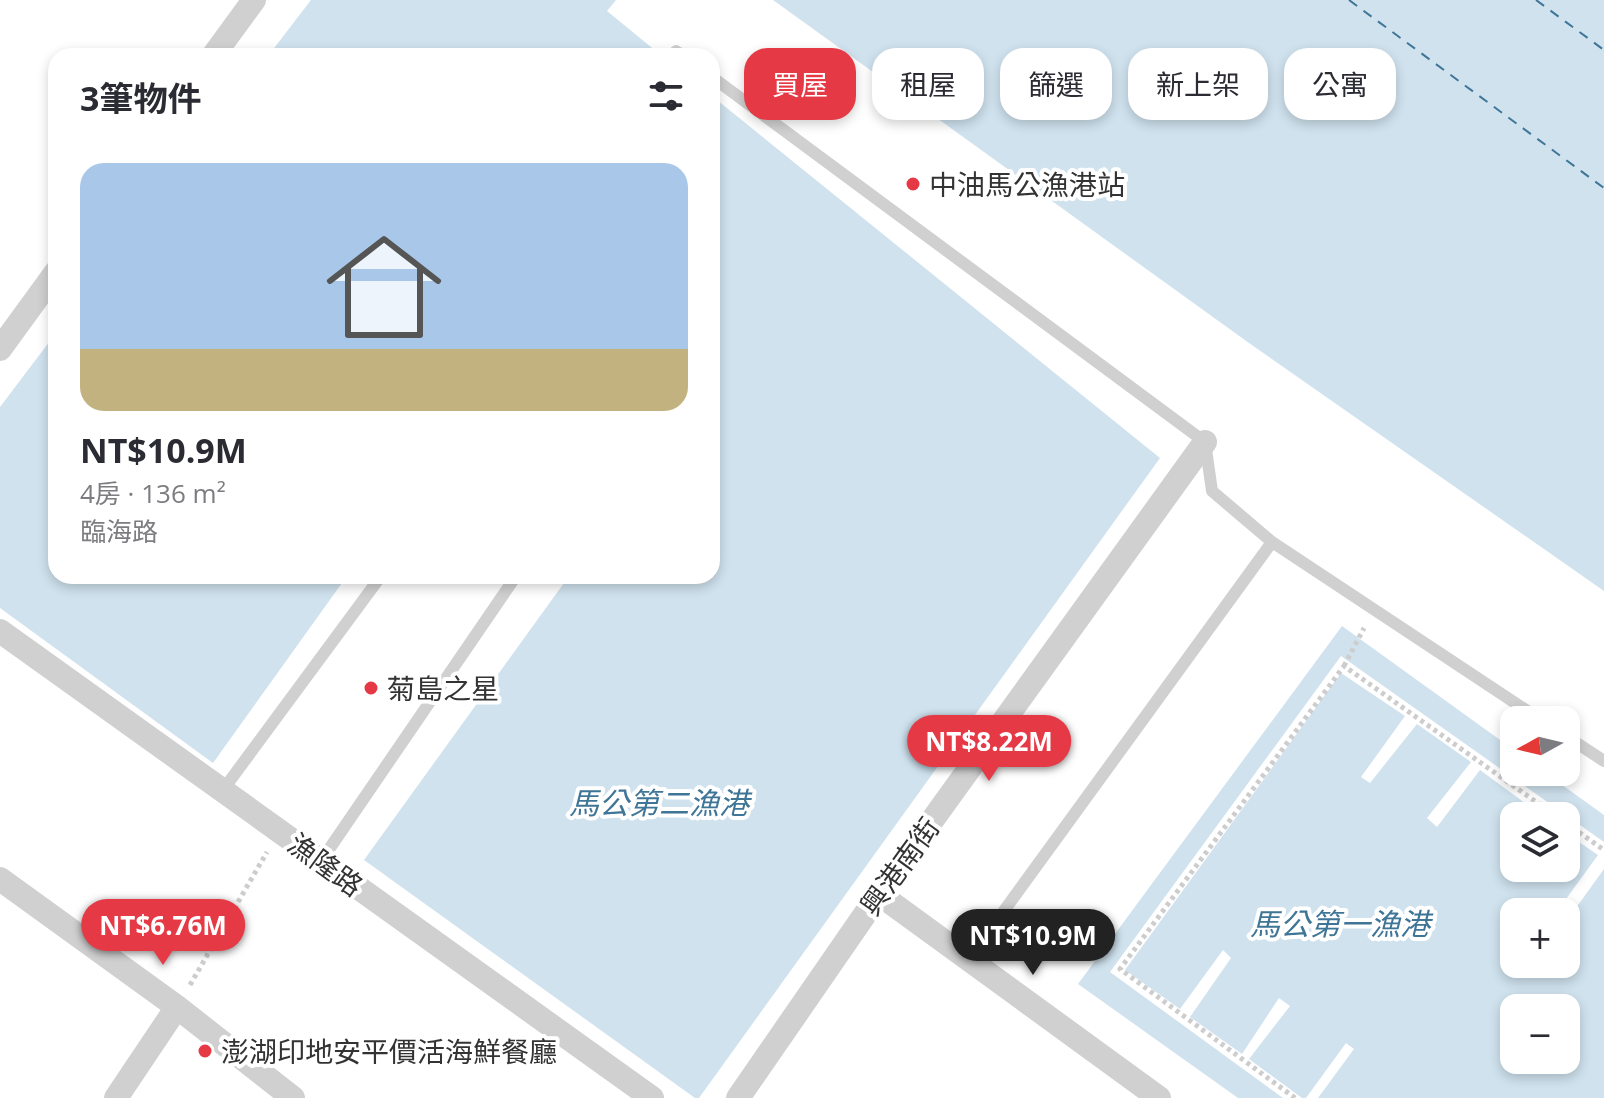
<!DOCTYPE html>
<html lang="zh-TW">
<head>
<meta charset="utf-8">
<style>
	:root { --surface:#fff; --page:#f7f7f7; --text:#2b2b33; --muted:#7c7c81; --line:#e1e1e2; --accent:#e63946 }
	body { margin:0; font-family:"Open Sans","Noto Sans TC",sans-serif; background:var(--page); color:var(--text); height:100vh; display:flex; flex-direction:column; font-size:30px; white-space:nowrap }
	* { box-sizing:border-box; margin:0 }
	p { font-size:26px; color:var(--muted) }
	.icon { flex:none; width:44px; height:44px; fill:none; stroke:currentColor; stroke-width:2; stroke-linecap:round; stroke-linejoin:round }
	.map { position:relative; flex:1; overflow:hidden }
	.side { position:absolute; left:48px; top:48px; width:672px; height:536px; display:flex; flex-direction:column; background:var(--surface); border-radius:24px; box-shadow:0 4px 12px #0003 }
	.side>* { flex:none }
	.top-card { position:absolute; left:744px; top:48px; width:740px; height:72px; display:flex; gap:16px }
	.needle { width:52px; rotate:262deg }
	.tools { position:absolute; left:1500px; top:706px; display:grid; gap:16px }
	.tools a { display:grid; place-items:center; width:80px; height:80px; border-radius:16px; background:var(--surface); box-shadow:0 4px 12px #0003; font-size:40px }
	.price { position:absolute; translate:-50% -68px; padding:0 18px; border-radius:28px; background:var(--accent); color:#fff; font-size:26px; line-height:52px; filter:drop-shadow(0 2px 4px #0008) }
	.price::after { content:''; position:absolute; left:50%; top:48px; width:24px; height:18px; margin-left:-12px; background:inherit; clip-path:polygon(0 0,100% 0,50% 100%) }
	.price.selected { background:#222; color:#fff }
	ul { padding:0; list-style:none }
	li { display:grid; align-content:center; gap:16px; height:424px; padding:0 32px }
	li+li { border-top:2px solid var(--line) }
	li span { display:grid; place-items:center; height:248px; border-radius:24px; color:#555 }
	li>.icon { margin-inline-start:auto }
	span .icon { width:144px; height:144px; fill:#fffc; stroke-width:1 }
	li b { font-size:34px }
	h2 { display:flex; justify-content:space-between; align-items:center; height:96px; padding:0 32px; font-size:34px }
	.tag { padding:0 28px; border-radius:24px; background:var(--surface); box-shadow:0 4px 12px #0003; font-size:28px; line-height:72px }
	.tag.selected { background:var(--accent); color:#fff }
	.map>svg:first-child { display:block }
	.water { fill:#cfe2ee; fill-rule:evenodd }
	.pier { fill:#fff }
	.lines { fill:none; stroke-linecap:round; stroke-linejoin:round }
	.ferry { stroke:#3f7597; stroke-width:2; stroke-dasharray:10 8; stroke-linecap:butt }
	.path { stroke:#cdcdcd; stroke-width:5; stroke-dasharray:4 4; stroke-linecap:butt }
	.lane { stroke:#d0d0d0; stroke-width:12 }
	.street { stroke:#d0d0d0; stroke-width:24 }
	.poi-dot { fill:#e63946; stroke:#fff; stroke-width:3 }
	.labels { text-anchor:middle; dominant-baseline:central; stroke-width:8; stroke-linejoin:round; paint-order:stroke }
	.poi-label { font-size:28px; fill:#333; stroke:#fff; text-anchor:start }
	.street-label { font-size:28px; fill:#333; stroke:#fff }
	.water-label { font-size:30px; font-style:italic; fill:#3f7597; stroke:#fff }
</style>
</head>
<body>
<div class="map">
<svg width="1604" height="1098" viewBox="0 0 1604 1098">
	<rect width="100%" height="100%" fill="#fff"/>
	<path class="water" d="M 311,0 L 616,0 L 607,11 L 662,56 L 268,56 Z
		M 773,0 L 1604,0 L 1604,591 L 1249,343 Z
		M 712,96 L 1160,458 L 699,1098 L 695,1098 L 364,860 L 569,576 L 712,576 Z
		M 56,333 L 56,576 L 347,576 L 213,763 L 0,608 L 0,407 Z
		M 1342,626 L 1514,750 L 1514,772 L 1544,772 L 1604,815 L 1604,1098 L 1238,1098 L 1078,984 ZM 1514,816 L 1566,816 L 1566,868 L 1514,868 ZM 1514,912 L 1566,912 L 1566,964 L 1514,964 ZM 1514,1008 L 1566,1008 L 1566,1060 L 1514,1060 Z"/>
	<path class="pier" d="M 1341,656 L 1604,842 L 1604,869 L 1568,919 L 1566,917 L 1566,912 L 1561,912 L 1558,910 L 1598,855 L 1566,833 L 1566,816 L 1533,816 L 1536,811 L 1480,770 L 1437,827 L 1427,818 L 1471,762 L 1417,724 L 1370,783 L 1361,777 L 1405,716 L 1341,673 L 1125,970 L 1180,1009 L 1223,950 L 1231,958 L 1190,1017 L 1242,1054 L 1279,998 L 1290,1006 L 1249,1059 L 1302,1098 L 1283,1098 L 1110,972 Z
		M 1346,1043 L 1354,1049 L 1318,1098 L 1306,1098 Z"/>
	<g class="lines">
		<path class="ferry" d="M 1349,0 L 1604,188
			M 1536,0 L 1604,50"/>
		<path class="path" d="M 1344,666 L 1364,628
			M 1566,823 L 1604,850
			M 190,985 L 267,852
			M 1295,1098 L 1120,969 L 1344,666 L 1556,816"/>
		<path class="lane" d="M 676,51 L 684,56
			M 712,77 L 1205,442 L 1212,491 L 1272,542 L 1541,720
			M 1566,736 L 1604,761
			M 223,790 L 381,576
			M 321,861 L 516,576
			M 969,959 L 1272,542"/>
		<path class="street" d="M 213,56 L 254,0
			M 0,349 L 56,272
			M 0,631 L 652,1098
			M 0,879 L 177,1007 L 293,1098
			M 879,894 L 1159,1098
			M 116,1098 L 177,1007
			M 738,1098 L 879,894 L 1205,442"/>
	</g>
	<g class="poi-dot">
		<circle cx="913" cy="184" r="8"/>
		<circle cx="371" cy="688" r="8"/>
		<circle cx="205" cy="1051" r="8"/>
	</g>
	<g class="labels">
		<g class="poi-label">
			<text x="929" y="184">中油馬公漁港站</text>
			<text x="387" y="688">菊島之星</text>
			<text x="221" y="1051">澎湖印地安平價活海鮮餐廳</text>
		</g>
		<g class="street-label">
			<text transform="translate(326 864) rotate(36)">漁隆路</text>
			<text transform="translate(899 866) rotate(-54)">興港南街</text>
		</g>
		<g class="water-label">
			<text x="659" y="802">馬公第二漁港</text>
			<text x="1340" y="923">馬公第一漁港</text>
		</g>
	</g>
</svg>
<div class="tools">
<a><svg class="needle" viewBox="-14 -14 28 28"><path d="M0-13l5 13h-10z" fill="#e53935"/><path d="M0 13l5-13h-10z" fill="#7c7c81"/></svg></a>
<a><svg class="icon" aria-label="layers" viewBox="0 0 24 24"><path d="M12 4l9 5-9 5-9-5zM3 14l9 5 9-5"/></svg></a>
<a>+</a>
<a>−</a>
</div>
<b class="price" style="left:989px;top:783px">NT$8.22M</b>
<b class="price" style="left:163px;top:967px">NT$6.76M</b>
<b class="price selected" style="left:1033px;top:977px">NT$10.9M</b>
<div class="top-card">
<a class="tag selected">買屋</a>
<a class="tag">租屋</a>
<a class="tag">篩選</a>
<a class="tag">新上架</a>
<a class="tag">公寓</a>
</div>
<section class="side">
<h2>3筆物件<svg class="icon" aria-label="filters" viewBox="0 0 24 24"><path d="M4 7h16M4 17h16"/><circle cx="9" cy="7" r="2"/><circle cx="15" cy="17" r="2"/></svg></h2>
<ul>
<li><span style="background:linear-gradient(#a9c7e8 75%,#c2b280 0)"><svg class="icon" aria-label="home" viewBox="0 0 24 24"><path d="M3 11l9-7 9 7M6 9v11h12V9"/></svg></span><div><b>NT$10.9M</b><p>4房 · 136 m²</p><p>臨海路</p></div></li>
</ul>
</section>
</div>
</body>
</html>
